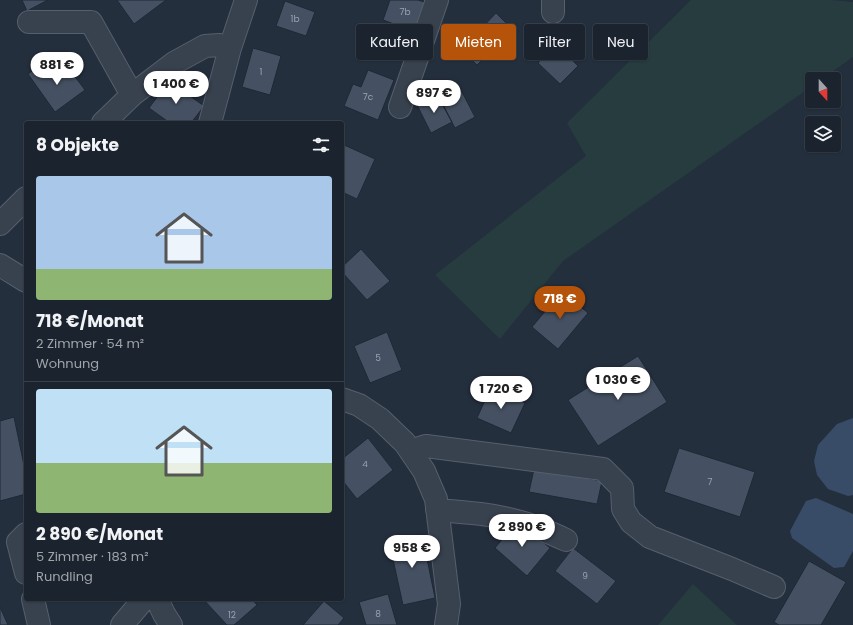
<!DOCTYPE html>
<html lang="de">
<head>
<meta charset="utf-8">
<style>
	:root { --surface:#1b232e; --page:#242b36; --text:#f1f3f6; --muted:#a0a4aa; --line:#39404a; --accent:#b45309 }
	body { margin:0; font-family:Poppins,sans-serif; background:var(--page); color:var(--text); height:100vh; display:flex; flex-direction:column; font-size:15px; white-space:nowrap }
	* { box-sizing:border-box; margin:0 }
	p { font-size:13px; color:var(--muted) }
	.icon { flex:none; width:22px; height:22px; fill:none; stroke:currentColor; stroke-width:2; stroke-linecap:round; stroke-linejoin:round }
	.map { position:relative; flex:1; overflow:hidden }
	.details { position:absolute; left:24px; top:121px; width:320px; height:480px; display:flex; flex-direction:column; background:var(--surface); border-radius:4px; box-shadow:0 1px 3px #0004,0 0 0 1px var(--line) }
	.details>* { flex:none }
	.hud { position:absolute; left:356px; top:24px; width:380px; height:36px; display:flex; gap:8px }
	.needle { width:26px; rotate:159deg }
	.fabs { position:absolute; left:805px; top:72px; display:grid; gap:8px }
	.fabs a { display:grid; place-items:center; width:36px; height:36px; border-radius:4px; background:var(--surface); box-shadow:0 1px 3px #0004,0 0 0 1px var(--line); font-size:20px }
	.price { position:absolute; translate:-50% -34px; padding:0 9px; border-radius:14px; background:#fff; color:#222; font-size:13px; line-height:26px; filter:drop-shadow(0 1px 2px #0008) }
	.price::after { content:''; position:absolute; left:50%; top:24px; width:12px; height:9px; margin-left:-6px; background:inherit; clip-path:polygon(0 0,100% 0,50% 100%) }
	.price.current { background:var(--accent); color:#fff }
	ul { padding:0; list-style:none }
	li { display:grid; align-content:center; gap:8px; height:212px; padding:0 12px }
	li+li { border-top:1px solid var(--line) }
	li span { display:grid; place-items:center; height:124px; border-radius:4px; color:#555 }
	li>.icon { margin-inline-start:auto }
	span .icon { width:72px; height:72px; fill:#fffc; stroke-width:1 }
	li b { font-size:17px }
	h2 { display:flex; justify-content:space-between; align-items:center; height:48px; padding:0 12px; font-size:17px }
	.tag { padding:0 14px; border-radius:4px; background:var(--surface); box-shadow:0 1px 3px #0004,0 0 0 1px var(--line); font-size:14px; line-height:36px }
	.tag.current { background:var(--accent); color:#fff }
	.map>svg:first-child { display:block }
	.green { fill:#263c3f }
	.water { fill:#394c67 }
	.building { fill:#455162; stroke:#1f2835 }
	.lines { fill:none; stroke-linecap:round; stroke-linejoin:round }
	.minor-casing { stroke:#565f6c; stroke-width:24 }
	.minor { stroke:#38414e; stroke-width:22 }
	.labels { text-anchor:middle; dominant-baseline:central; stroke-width:3; stroke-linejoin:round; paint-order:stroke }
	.number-label { font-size:9px; fill:#98a1af }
</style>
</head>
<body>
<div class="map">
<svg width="853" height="625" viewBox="0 0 853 625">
	<rect width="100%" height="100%" fill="#242f3e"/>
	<path class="green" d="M 691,0 L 830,0 L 853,2 L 853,57 L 822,79 L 812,79 L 812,86 L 563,261 L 500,339 L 435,275 L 586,156 L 567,123 Z
		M 693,584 L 737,625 L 658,625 Z"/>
	<path class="water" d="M 853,418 L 853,495 L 848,496 L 828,489 L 817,475 L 814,461 L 818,445 L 837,424 Z
		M 816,498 L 853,514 L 853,551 L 844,567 L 834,568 L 792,538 L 790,531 L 806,501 Z"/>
	<path class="building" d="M 22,0 L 48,0 L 27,11 Z
		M 117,0 L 166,0 L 134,24 Z
		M 390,0 L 418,0 L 427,3 L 416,32 L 383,20 Z
		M 285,1 L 315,12 L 306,36 L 276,26 Z
		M 496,13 L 517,34 L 499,51 L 479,31 Z
		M 474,27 L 495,47 L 477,65 L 457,45 Z
		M 556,44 L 578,66 L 560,84 L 538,63 Z
		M 253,48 L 281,56 L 270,95 L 242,87 Z
		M 42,64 L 52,78 L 67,66 L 85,90 L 55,112 L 28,74 Z
		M 368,70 L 394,80 L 378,120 L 344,106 L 353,84 L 361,87 Z
		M 169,81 L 204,106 L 191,123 L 170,123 L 149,108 Z
		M 461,90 L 475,117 L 455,128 L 440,100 Z
		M 438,95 L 452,122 L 431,133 L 417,105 Z
		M 342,144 L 375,159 L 357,199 L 342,192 Z
		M 361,249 L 390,281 L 367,300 L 342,272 L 342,267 Z
		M 562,291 L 588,313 L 558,349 L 532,327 Z
		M 387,332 L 402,370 L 370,383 L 354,346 Z
		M 638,356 L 667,402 L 598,446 L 568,400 Z
		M 491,387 L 525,403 L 511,433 L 477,418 Z
		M 14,417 L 26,475 L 26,494 L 0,501 L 0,421 Z
		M 368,438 L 393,470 L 357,499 L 342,480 L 342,459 Z
		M 679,448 L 755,472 L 740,517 L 664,492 Z
		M 534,469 L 602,481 L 597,504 L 529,492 Z
		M 517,521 L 550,548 L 527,576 L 495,548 Z
		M 422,534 L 435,598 L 403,605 L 389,541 Z
		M 573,548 L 616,581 L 597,604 L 555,571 Z
		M 809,561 L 846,582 L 821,625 L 779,625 L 774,622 Z
		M 388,594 L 397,625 L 366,625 L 359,602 Z
		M 203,599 L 252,599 L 257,605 L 234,625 L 227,625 Z
		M 324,601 L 344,618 L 338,625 L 303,625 Z
		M 0,607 L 8,625 L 0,625 Z"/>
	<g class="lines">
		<defs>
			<path id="minor" d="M 553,12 L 553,0
				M 29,22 L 91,22 L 132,95
				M 400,107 L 437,0
				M 103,123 L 132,95 L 174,63 L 205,46 L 220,45 L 230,48
				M 210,123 L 230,48 L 246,0
				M 0,224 L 26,198
				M 0,265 L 26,281
				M 342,399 L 359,405 L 380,419 L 405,443 L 424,471 L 436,499 L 449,604 L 446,625
				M 411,451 L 426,446 L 603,469 L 622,488 L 623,509 L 631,522 L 650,537 L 732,569 L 774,587
				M 437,510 C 464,512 494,514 520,522 C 536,526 551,533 566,540
				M 26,534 L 18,542 L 26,573
				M 33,599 L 39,625
				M 157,599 L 164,614 L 171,625
				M 122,625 L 144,599"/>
		</defs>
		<use href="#minor" class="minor-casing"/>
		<use href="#minor" class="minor"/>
	</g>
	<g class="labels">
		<g class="number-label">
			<text x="405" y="12">7b</text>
			<text x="295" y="19">1b</text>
			<text x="261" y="72">1</text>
			<text x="368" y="97">7c</text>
			<text x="378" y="358">5</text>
			<text x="365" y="464">4</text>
			<text x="710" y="482">7</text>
			<text x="585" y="576">9</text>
			<text x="378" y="614">8</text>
			<text x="232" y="615">12</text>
		</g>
	</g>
</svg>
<div class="fabs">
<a><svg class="needle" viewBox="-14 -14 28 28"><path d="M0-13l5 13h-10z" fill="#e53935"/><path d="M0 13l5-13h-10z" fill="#a0a4aa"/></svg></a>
<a><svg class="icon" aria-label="layers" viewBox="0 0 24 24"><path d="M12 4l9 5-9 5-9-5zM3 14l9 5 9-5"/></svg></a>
</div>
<b class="price" style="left:57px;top:86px">881 €</b>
<b class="price" style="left:176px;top:105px">1 400 €</b>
<b class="price" style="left:434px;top:114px">897 €</b>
<b class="price current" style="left:560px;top:320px">718 €</b>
<b class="price" style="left:618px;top:401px">1 030 €</b>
<b class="price" style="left:501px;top:410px">1 720 €</b>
<b class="price" style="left:522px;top:548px">2 890 €</b>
<b class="price" style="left:412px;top:569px">958 €</b>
<div class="hud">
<a class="tag">Kaufen</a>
<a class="tag current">Mieten</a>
<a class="tag">Filter</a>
<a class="tag">Neu</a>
</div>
<section class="details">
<h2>8 Objekte<svg class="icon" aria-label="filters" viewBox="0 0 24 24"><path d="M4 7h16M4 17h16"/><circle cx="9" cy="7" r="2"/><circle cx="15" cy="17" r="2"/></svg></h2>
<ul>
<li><span style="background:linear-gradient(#a9c7e8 75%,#8fb573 0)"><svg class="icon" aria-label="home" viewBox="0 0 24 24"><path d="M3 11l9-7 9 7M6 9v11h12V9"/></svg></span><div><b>718 €/Monat</b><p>2 Zimmer · 54 m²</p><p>Wohnung</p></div></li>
<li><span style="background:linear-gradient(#bfe0f5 60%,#8fb573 0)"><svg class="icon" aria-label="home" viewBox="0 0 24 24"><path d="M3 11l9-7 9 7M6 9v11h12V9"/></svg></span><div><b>2 890 €/Monat</b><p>5 Zimmer · 183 m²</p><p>Rundling</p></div></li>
</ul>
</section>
</div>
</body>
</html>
